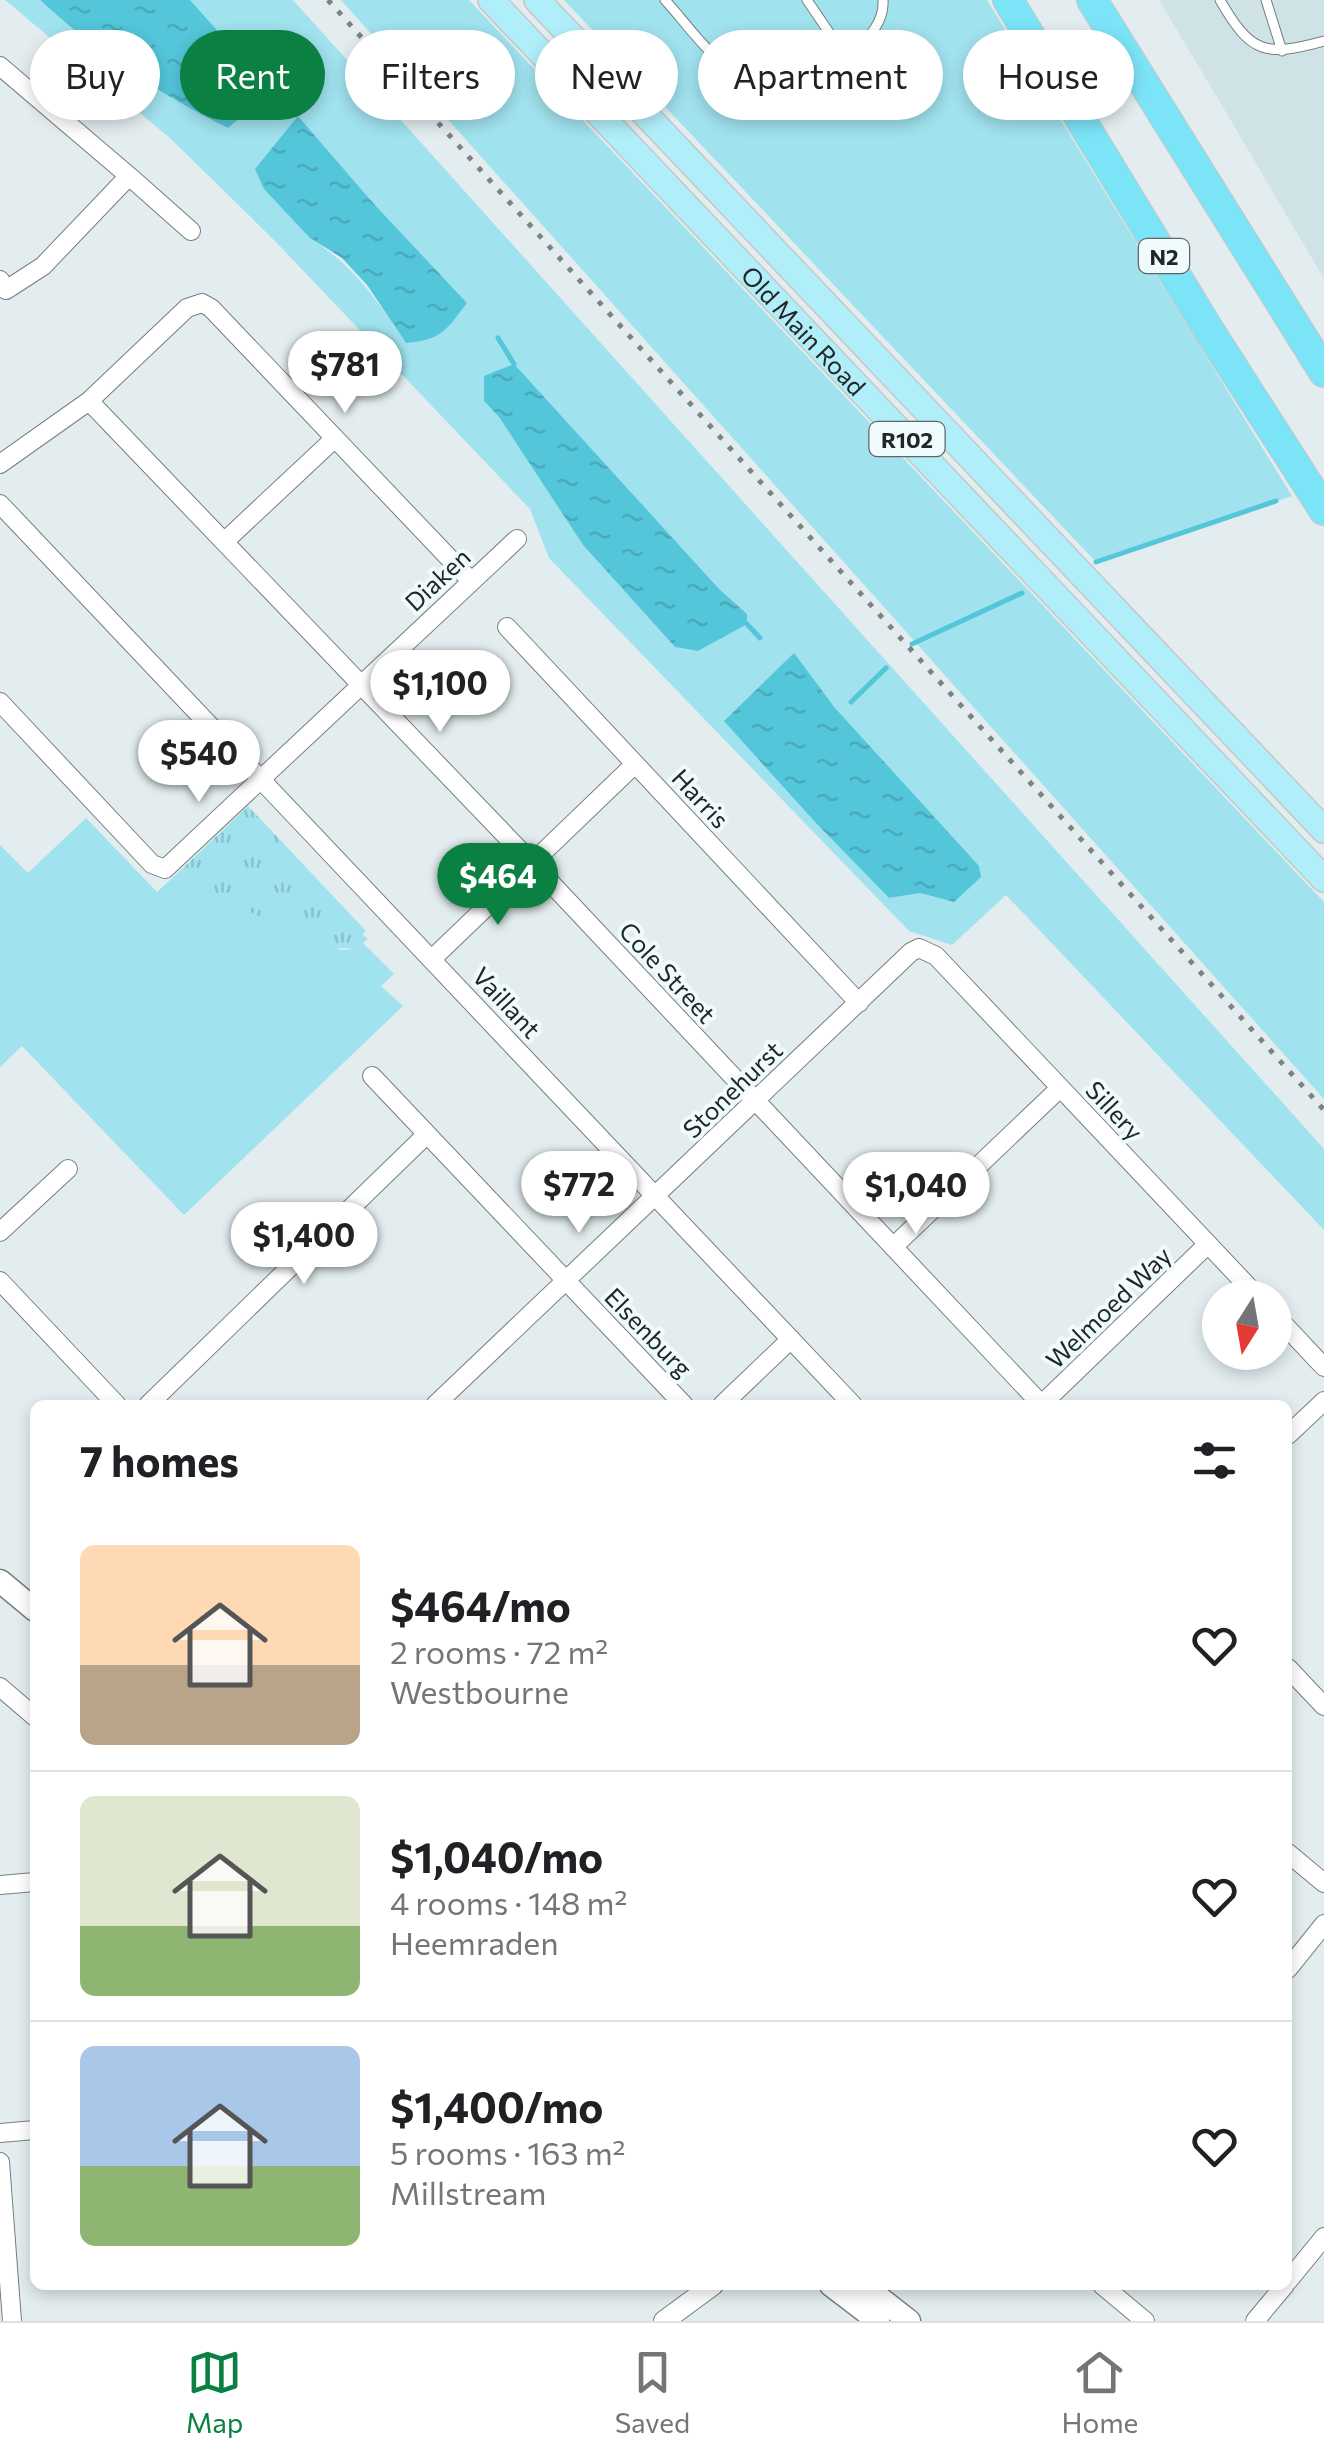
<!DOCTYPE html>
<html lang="en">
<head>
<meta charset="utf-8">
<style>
	:root { --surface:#fff; --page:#f6f6f6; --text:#202124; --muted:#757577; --line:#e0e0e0; --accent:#0b8043 }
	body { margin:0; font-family:Commissioner,sans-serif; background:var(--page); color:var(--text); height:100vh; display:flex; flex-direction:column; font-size:38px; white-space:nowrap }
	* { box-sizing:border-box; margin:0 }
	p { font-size:32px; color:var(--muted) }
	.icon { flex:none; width:55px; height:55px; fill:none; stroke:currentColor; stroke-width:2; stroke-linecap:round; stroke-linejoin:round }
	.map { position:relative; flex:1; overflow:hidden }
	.panel { position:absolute; left:30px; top:1400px; width:1262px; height:890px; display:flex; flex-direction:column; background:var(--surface); border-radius:15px; box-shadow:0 5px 15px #0003 }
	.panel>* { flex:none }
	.hud { position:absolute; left:30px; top:30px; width:1265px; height:90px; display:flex; gap:20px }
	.needle { width:65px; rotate:191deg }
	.controls { position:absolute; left:1202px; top:1280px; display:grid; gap:20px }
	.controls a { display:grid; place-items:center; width:90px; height:90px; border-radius:50%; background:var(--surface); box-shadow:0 5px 15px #0003; font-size:50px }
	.price { position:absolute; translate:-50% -85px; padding:0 22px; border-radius:35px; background:#fff; color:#222; font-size:32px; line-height:65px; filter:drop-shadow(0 2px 5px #0008) }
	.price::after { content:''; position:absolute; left:50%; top:60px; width:30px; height:22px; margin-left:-15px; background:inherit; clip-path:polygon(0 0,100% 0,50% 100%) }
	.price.selected { background:var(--accent); color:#fff }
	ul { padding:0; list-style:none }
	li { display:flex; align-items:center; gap:30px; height:250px; padding:0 50px }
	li+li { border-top:2px solid var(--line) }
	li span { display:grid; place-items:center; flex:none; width:280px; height:200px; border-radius:15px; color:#555 }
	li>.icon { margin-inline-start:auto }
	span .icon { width:120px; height:120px; fill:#fffc; stroke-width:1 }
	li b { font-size:42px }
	h2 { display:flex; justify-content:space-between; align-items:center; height:120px; padding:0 50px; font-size:42px }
	.pill { padding:0 35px; border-radius:45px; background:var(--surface); box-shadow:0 5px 15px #0003; font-size:35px; line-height:90px }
	.pill.selected { background:var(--accent); color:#fff }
	.tab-bar { display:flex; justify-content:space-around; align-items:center; height:140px; border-top:2px solid var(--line); background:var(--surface); font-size:28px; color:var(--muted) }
	.tab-bar a { display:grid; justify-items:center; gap:5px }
	.tab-bar .selected { color:var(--accent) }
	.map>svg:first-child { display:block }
	.built { fill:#cfe3e7 }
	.grass { fill:#a0e2ee; fill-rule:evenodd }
	.park { fill:url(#park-tufts) }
	.water { fill:url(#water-ripples) }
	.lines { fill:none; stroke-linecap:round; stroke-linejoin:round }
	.stream { stroke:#53c6d9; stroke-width:5 }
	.service-casing { stroke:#757f80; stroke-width:11 }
	.minor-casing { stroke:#757f80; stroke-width:20 }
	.tertiary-casing { stroke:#757f80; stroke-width:22 }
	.secondary-casing { stroke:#757f80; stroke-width:25 }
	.primary-casing { stroke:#c6c7c7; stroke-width:28 }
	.motorway-casing { stroke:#c6c7c7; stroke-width:32 }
	.service { stroke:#fff; stroke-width:9 }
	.minor { stroke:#fff; stroke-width:18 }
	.tertiary { stroke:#fff; stroke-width:20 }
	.secondary { stroke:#fff; stroke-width:22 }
	.primary { stroke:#b0effa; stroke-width:25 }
	.motorway { stroke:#7ce4f7; stroke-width:30 }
	.rail { stroke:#7c8385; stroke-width:5; stroke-dasharray:5 10; stroke-linecap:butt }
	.labels { text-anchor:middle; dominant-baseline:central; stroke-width:8; stroke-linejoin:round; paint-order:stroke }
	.shield { fill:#f0fbfd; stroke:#606667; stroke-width:2.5 }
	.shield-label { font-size:22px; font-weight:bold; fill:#222627 }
	.street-label { font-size:25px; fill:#222627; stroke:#f0fbfd }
</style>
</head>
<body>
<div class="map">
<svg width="1324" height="2321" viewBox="0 0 1324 2321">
	<defs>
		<pattern id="park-tufts" width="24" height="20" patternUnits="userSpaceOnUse" patternTransform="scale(2.5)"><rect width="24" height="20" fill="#a0e2ee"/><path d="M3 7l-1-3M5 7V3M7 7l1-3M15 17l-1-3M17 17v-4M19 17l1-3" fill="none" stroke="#8ac2cc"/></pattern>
		<pattern id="water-ripples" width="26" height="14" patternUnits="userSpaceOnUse" patternTransform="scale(2.5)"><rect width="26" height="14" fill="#53c6d9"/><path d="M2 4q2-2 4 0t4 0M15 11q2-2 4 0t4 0" fill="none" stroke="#48aaba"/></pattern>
	</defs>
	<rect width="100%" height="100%" fill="#e3edef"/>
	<path class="built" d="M 1159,0 L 1324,0 L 1324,279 L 1224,109 Z"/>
	<path class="grass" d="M 5,0 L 40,0 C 95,51 160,95 228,128 L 268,87 L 190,0 L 293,0 L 1324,1149 L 1324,1230 L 1006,895 L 952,945 L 909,931 L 549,558 L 530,509 L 275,241 L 171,139 ZM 298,116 L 374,204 L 467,303 L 406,343 C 376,299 356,268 310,238 ZM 514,365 L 719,590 L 747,614 L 746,624 L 698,651 L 675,647 L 583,545 L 499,417 L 484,401 ZM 794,654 L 835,708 L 954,902 L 920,893 L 889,898 L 814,821 L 725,721 Z
		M 341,0 L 469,0 L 1324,902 L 1324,1099 Z
		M 564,0 L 987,0 L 1292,496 L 1096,562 Z
		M 86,818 L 157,892 L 182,869 L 198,887 L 341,950 L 355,949 L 363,943 L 394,974 L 381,986 L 403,1006 L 184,1215 L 22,1046 L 0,1067 L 0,845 L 28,873 Z"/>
	<path class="park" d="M 248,806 L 366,931 L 362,934 L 368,939 L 355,949 L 323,947 L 198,887 L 182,869 Z"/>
	<path class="water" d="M 40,0 L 190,0 L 268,87 L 258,102 L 228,128 C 160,95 95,51 40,0 Z
		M 298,116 L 374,204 L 467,303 C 446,330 442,340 406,343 L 367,285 L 342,258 L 310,238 L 264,189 L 255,169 Z
		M 514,364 L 719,589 L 747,614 L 747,624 L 698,651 L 675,647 L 583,545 L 499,417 L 484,401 L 484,376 Z
		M 794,653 L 835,708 L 979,866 L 981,877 L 954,902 L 920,893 L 889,898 L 814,821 L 724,721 Z"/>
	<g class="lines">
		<path class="stream" d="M 498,338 L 514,364
			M 1096,562 L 1276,501
			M 747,624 L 760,638
			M 912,644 L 1022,593
			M 851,702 L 886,668"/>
		<defs>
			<path id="service" d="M 665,0 C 688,25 712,62 744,77 C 758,83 774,87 790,84 C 823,77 886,39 883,0
				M 807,0 L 845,56
				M 1220,0 C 1251,54 1265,57 1324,41
				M 1266,0 L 1282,51"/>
			<path id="minor" d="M 0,66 L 129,176 L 43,266 L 6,290 L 0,280
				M 129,176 L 191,231
				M 89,401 L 532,863 L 1042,1405
				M 0,464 L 89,401 L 187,308 L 202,303 L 211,308 L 471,581
				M 0,504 L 853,1405
				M 224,542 L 334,439
				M 507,627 L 859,1003
				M 0,702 L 152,864 L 165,869 L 517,539
				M 432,959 L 635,764
				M 372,1076 L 684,1405
				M 0,1232 L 68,1169
				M 893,1247 L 1060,1088
				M 0,1281 L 117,1405
				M 1275,1315 L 1324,1367
				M 148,1405 L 426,1135
				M 435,1405 L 911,952 L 919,948 L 936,956 L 1259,1298
				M 722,1405 L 791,1339
				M 1041,1405 L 1208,1244
				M 1288,1435 L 1324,1401
				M 1288,1668 L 1324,1706
				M 0,1687 L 35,1717
				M 1288,1853 L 1324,1883
				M 0,1885 L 35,1882
				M 1288,1969 L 1324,1924
				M 0,2133 L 35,2130
				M 0,2162 L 12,2321
				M 1288,2281 L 1324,2237
				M 1102,2285 L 1145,2321
				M 1255,2321 L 1285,2285"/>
			<path id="tertiary" d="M 664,2321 L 713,2285"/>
			<path id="secondary" d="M 0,1581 L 35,1610
				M 831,2285 L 878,2321
				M 863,2285 L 909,2321"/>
			<g id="primary">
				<path id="s1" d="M 491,0 L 1324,879"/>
				<path d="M 537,0 L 1324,830"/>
			</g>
			<path id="motorway" d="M 1008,0 L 1210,332 L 1324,510
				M 1092,0 L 1324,372"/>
		</defs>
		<use href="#service" class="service-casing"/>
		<use href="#minor" class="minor-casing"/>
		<use href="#tertiary" class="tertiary-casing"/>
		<use href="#secondary" class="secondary-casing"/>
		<use href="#primary" class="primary-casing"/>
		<use href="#motorway" class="motorway-casing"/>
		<use href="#service" class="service"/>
		<use href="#minor" class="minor"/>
		<use href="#tertiary" class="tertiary"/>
		<use href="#secondary" class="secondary"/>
		<use href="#primary" class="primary"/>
		<use href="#motorway" class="motorway"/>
		<path class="rail" d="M 328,0 L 1324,1110"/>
	</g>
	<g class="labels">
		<g class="shield">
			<rect x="1139" y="239" width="50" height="34" rx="8"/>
			<rect x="869.5" y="422" width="75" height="34" rx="8"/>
		</g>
		<g class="shield-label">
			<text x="1164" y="256">N2</text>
			<text x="907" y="439">R102</text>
		</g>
		<g class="street-label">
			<text stroke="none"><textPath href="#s1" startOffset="455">Old Main Road</textPath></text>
			<text transform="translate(437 579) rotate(-43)">Diaken</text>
			<text transform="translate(701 798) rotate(47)">Harris</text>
			<text transform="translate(668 972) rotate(47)">Cole Street</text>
			<text transform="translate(507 1002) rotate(47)">Vaillant</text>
			<text transform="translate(732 1089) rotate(-44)">Stonehurst</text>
			<text transform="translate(1115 1110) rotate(47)">Sillery</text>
			<text transform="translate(1108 1307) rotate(-44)">Welmoed Way</text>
			<text transform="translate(649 1332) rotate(46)">Elsenburg</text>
		</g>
	</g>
</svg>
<div class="controls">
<a><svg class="needle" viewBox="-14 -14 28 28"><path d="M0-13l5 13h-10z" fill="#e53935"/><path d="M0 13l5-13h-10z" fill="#757577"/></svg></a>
</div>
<b class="price" style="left:345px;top:416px">$781</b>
<b class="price" style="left:440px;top:735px">$1,100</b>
<b class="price" style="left:199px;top:805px">$540</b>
<b class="price selected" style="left:498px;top:928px">$464</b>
<b class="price" style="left:579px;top:1236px">$772</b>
<b class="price" style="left:916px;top:1237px">$1,040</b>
<b class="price" style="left:304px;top:1287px">$1,400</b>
<div class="hud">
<a class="pill">Buy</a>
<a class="pill selected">Rent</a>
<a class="pill">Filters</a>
<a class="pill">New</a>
<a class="pill">Apartment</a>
<a class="pill">House</a>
</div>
<section class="panel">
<h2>7 homes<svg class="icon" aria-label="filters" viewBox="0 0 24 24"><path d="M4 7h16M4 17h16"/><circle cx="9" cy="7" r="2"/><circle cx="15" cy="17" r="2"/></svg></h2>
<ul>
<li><span style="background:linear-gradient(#ffd9b3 60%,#b9a48a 0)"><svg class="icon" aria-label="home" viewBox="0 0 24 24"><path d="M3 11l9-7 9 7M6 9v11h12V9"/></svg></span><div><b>$464/mo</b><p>2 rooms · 72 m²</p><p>Westbourne</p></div><svg class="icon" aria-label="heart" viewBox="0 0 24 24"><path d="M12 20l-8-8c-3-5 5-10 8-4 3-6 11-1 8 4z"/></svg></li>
<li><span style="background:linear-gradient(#dfe7d0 65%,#8fb573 0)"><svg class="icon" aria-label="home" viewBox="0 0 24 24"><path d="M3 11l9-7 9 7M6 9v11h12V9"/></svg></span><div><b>$1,040/mo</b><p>4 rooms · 148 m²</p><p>Heemraden</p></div><svg class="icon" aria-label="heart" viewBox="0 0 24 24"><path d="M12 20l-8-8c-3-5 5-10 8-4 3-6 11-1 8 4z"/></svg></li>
<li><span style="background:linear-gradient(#a9c7e8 60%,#8fb573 0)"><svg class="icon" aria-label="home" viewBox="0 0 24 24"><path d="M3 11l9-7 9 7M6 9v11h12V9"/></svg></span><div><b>$1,400/mo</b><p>5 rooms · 163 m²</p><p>Millstream</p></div><svg class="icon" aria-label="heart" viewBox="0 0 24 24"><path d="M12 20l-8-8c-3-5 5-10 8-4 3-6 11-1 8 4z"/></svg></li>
</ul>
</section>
</div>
<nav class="tab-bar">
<a class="selected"><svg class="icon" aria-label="map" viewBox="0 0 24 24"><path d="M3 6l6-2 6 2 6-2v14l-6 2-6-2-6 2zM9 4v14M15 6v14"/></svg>Map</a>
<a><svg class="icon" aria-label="saved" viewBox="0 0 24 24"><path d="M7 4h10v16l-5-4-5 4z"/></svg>Saved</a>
<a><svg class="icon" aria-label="home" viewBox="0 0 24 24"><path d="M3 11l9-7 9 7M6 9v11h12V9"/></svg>Home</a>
</nav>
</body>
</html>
